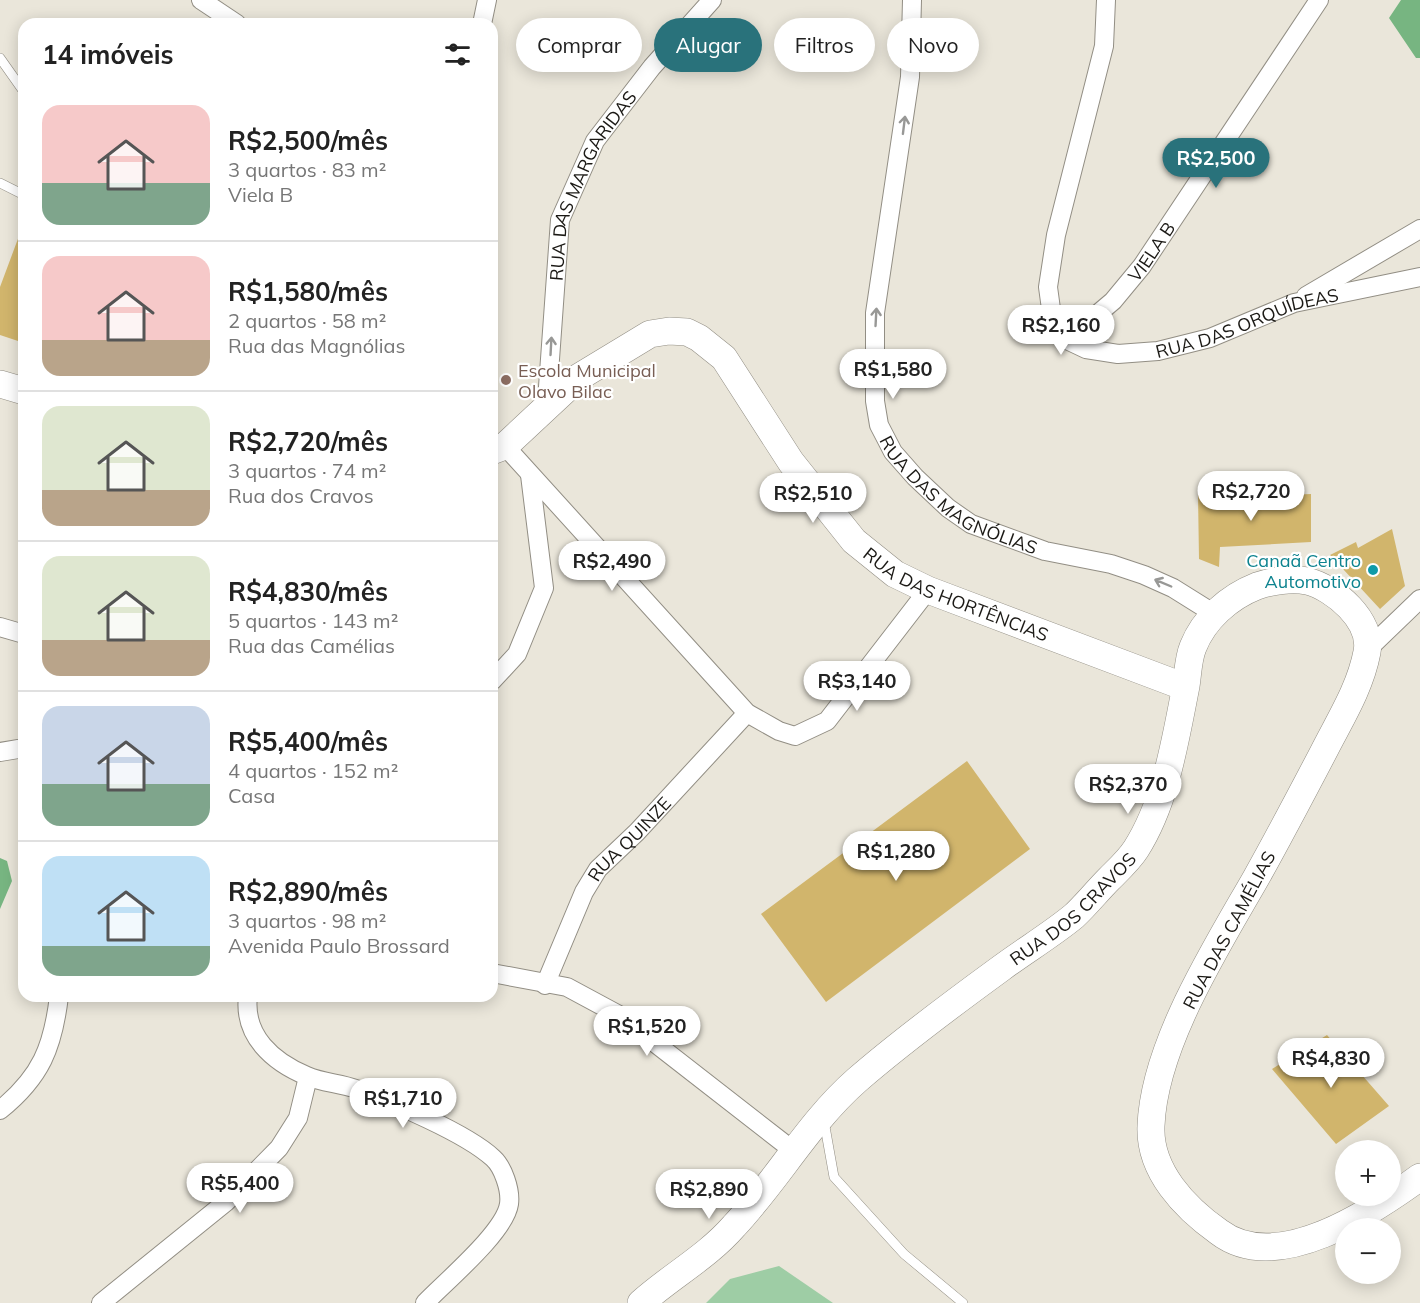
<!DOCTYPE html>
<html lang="pt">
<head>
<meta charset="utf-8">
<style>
	:root { --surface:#fff; --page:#f2f2f2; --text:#222; --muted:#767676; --line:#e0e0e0; --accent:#29727b }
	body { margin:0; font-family:Mulish,sans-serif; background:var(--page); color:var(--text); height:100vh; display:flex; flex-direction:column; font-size:22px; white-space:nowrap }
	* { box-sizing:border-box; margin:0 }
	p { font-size:20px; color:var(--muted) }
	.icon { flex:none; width:33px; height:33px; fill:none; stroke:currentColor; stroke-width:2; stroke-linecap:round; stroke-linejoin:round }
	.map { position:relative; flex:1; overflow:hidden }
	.panel { position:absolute; left:18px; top:18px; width:480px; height:984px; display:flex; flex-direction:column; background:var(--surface); border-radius:18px; box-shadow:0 3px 15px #0003 }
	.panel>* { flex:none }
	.banner { position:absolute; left:516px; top:18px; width:570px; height:54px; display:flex; gap:12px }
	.tools { position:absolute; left:1335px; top:1140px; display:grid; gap:12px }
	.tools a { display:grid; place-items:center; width:66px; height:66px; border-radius:50%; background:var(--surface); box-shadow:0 3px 15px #0003; font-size:30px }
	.price { position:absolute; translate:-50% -51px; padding:0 14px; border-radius:21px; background:#fff; color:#222; font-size:20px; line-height:39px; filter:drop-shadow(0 2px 3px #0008) }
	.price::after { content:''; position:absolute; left:50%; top:36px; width:18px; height:14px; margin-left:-9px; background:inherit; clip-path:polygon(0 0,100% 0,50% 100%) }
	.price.on { background:var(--accent); color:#fff }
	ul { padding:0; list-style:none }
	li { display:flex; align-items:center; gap:18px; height:150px; padding:0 24px }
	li+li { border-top:2px solid var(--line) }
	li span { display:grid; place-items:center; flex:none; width:168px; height:120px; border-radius:18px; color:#555 }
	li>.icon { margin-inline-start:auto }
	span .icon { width:72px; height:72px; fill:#fffc; stroke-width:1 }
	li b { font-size:26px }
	h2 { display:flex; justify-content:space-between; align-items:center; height:72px; padding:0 24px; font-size:26px }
	.chip { padding:0 21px; border-radius:27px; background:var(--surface); box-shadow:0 3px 15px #0003; font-size:21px; line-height:54px }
	.chip.on { background:var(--accent); color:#fff }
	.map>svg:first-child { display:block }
	.green { fill:#9ecda5 }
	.forest { fill:#77b581 }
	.building { fill:#d1b56c }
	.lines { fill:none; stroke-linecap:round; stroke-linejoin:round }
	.lane-casing { stroke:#928e84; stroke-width:10 }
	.street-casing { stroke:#928e84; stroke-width:20 }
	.secondary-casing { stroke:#928e84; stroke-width:28 }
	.lane { stroke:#fff; stroke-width:9 }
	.street { stroke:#fff; stroke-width:18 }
	.secondary { stroke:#fff; stroke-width:27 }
	.oneway { stroke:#989896 }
	.education-dot { fill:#8d6e63; stroke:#fff; stroke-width:2 }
	.culture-dot { fill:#0f9aa8; stroke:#fff; stroke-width:2 }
	.labels { text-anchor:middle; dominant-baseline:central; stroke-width:4.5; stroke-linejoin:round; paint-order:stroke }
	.street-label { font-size:18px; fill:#1b1915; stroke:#fff }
	.education-label { font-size:18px; fill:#785e54; stroke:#fff; text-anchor:start }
	.culture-label { font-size:18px; fill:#0d838f; stroke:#fff; text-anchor:end }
</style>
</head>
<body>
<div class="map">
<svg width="1420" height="1303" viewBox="0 0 1420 1303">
	<rect width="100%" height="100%" fill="#eae6da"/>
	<path class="green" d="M 779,1266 L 833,1303 L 706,1303 L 730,1279 Z"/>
	<path class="forest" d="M 1401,0 L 1420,0 L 1420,58 L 1416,58 L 1389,18 Z
		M 0,858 L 7,861 L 12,881 L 0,909 Z"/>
	<path class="building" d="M 22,228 L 24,228 L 24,343 L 0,335 L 0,287 Z
		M 1223,493 L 1223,498 L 1311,494 L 1311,542 L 1220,547 L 1219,567 L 1199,559 L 1198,495 Z
		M 1392,529 L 1405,586 L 1380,609 L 1330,555 L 1356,542 L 1358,548 Z
		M 967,761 L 1030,849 L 826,1002 L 761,914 Z
		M 1327,1035 L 1389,1106 L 1336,1144 L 1272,1069 Z"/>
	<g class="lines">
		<defs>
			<path id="lane" d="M 0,58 L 24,92
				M 0,183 L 24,195
				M 824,1121 L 834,1177 L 904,1254 L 963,1303"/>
			<g id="street">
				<path d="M 201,0 L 237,24"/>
				<path id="s1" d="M 912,0 L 910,77 L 875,313 L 875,401 L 879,425 L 893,452 L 915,477 L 948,508 L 971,524 L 1045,551 L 1111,564 L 1144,575 L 1173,588 L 1213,613"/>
				<path id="s2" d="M 1106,0 L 1104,46 L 1056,235 L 1048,287 L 1051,309 L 1067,340 L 1086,349 L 1118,354 L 1158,351 L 1210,338 L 1294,303 L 1420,277"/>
				<path d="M 482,24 L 487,0"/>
				<path d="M 1306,296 L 1420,229"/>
				<path id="s3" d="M 1067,340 L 1113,301 L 1142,266 L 1319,0"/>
				<path id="s4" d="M 552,404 L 548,387 L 560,220 L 595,141 L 652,67 L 712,0"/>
				<path d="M 505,446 L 747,713 L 779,731 L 795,736 L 827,721 L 928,590"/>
				<path d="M 0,627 L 24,634"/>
				<path d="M 1368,649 L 1420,599"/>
				<path d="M 492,681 L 517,654 L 544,588 L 530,475"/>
				<path d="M 0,752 L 24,748"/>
				<path d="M 492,973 L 567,987 L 619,1015 L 795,1152"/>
				<path id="s5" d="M 545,985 L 584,892 L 598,869 L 637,832 L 747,713"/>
				<path d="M 248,996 C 243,1036 273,1062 307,1076 C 323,1083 340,1083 356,1089 C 392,1102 466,1133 493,1158 C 503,1167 511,1190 509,1204 C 505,1232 446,1281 425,1303"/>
				<path d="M 0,1110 C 41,1077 53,1047 59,996"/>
				<path d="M 101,1303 L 226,1202 L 279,1148 L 298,1118 L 308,1077"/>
			</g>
			<g id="secondary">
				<path d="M 0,384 L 24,391"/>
				<path id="s6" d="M 492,451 L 505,446 L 579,377 L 650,334 L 669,331 L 687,332 L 699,338 L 724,358 L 791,462 L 854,541 L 895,574 L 928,590 L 1185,687"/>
				<path id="s7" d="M 641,1303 C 671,1276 707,1257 734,1226 C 778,1179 809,1122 857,1080 C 902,1041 952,1004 1000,969 C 1024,951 1051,935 1074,916 C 1086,905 1097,891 1109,879 C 1118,870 1129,860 1136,849 C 1166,802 1175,741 1186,686 C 1188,674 1188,659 1193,647 C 1204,619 1229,597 1257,586 C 1271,581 1292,578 1307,581 C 1335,588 1373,621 1367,652 C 1360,689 1339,721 1323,753 C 1301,795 1279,837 1256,878 C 1216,948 1154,1045 1151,1126 C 1149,1171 1185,1208 1219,1232 C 1277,1276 1372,1212 1420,1177"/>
			</g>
		</defs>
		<use href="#lane" class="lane-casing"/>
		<use href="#street" class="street-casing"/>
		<use href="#secondary" class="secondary-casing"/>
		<use href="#lane" class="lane"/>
		<use href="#street" class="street"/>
		<use href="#secondary" class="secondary"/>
	</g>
	<defs><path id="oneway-shaft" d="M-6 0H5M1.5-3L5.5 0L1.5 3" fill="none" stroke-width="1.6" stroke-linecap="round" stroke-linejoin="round" transform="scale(1.5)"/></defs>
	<g class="oneway">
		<use href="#oneway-shaft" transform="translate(904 125) rotate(-83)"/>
		<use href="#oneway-shaft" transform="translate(876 317) rotate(-87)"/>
		<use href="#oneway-shaft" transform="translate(551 346) rotate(-87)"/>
		<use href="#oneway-shaft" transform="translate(1163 583) rotate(-157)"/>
	</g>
	<circle class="education-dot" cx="506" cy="380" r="6"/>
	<circle class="culture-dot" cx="1373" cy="570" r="6"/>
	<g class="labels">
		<g class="street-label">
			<text stroke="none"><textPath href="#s4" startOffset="228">RUA DAS MARGARIDAS</textPath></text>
			<text stroke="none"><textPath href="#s3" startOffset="123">VIELA B</textPath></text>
			<text stroke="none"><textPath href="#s2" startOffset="538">RUA DAS ORQUÍDEAS</textPath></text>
			<text stroke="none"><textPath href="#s1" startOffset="538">RUA DAS MAGNÓLIAS</textPath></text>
			<text stroke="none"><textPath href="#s6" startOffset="622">RUA DAS HORTÊNCIAS</textPath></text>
			<text stroke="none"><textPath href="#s5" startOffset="171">RUA QUINZE</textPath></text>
			<text stroke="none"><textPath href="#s7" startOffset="588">RUA DOS CRAVOS</textPath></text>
			<text transform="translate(1229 930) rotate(-62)">RUA DAS CAMÉLIAS</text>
		</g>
		<g class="education-label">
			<text x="518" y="370">Escola Municipal<tspan x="518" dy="21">Olavo Bilac</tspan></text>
		</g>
		<g class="culture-label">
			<text x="1361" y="560">Canaã Centro<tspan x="1361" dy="21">Automotivo</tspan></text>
		</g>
	</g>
</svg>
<div class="tools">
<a>+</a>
<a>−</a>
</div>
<b class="price on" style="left:1216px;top:189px">R$2,500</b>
<b class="price" style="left:1061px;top:356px">R$2,160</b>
<b class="price" style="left:893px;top:400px">R$1,580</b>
<b class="price" style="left:1251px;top:522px">R$2,720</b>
<b class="price" style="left:813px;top:524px">R$2,510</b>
<b class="price" style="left:612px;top:592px">R$2,490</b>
<b class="price" style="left:857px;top:712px">R$3,140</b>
<b class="price" style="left:1128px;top:815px">R$2,370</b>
<b class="price" style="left:896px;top:882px">R$1,280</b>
<b class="price" style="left:647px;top:1057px">R$1,520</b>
<b class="price" style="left:1331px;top:1089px">R$4,830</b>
<b class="price" style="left:403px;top:1129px">R$1,710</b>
<b class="price" style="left:240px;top:1214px">R$5,400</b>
<b class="price" style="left:709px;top:1220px">R$2,890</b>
<div class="banner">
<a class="chip">Comprar</a>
<a class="chip on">Alugar</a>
<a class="chip">Filtros</a>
<a class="chip">Novo</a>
</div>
<section class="panel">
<h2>14 imóveis<svg class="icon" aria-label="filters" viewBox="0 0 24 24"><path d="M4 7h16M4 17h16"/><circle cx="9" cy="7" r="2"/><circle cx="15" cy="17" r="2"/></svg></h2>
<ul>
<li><span style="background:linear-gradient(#f6c9c9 65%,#7fa58c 0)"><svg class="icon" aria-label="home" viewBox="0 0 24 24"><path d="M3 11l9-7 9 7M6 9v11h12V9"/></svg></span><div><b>R$2,500/mês</b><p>3 quartos · 83 m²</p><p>Viela B</p></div></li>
<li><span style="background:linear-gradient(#f6c9c9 70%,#b9a48a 0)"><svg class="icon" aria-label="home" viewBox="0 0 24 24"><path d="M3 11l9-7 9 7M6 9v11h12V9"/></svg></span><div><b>R$1,580/mês</b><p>2 quartos · 58 m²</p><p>Rua das Magnólias</p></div></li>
<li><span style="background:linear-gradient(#dfe7d0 70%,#b9a48a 0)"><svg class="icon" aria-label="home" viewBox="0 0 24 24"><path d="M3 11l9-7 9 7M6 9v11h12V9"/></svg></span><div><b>R$2,720/mês</b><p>3 quartos · 74 m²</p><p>Rua dos Cravos</p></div></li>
<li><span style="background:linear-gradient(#dfe7d0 70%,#b9a48a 0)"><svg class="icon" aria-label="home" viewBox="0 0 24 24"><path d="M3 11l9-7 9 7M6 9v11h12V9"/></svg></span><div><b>R$4,830/mês</b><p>5 quartos · 143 m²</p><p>Rua das Camélias</p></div></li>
<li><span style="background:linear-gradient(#c9d6e8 65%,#7fa58c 0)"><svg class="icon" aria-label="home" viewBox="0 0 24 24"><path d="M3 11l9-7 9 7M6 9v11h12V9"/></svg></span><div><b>R$5,400/mês</b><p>4 quartos · 152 m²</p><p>Casa</p></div></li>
<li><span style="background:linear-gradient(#bfe0f5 75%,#7fa58c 0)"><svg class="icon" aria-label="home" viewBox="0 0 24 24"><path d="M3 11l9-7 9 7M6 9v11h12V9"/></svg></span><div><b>R$2,890/mês</b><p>3 quartos · 98 m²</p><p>Avenida Paulo Brossard</p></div></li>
</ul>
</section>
</div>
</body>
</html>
